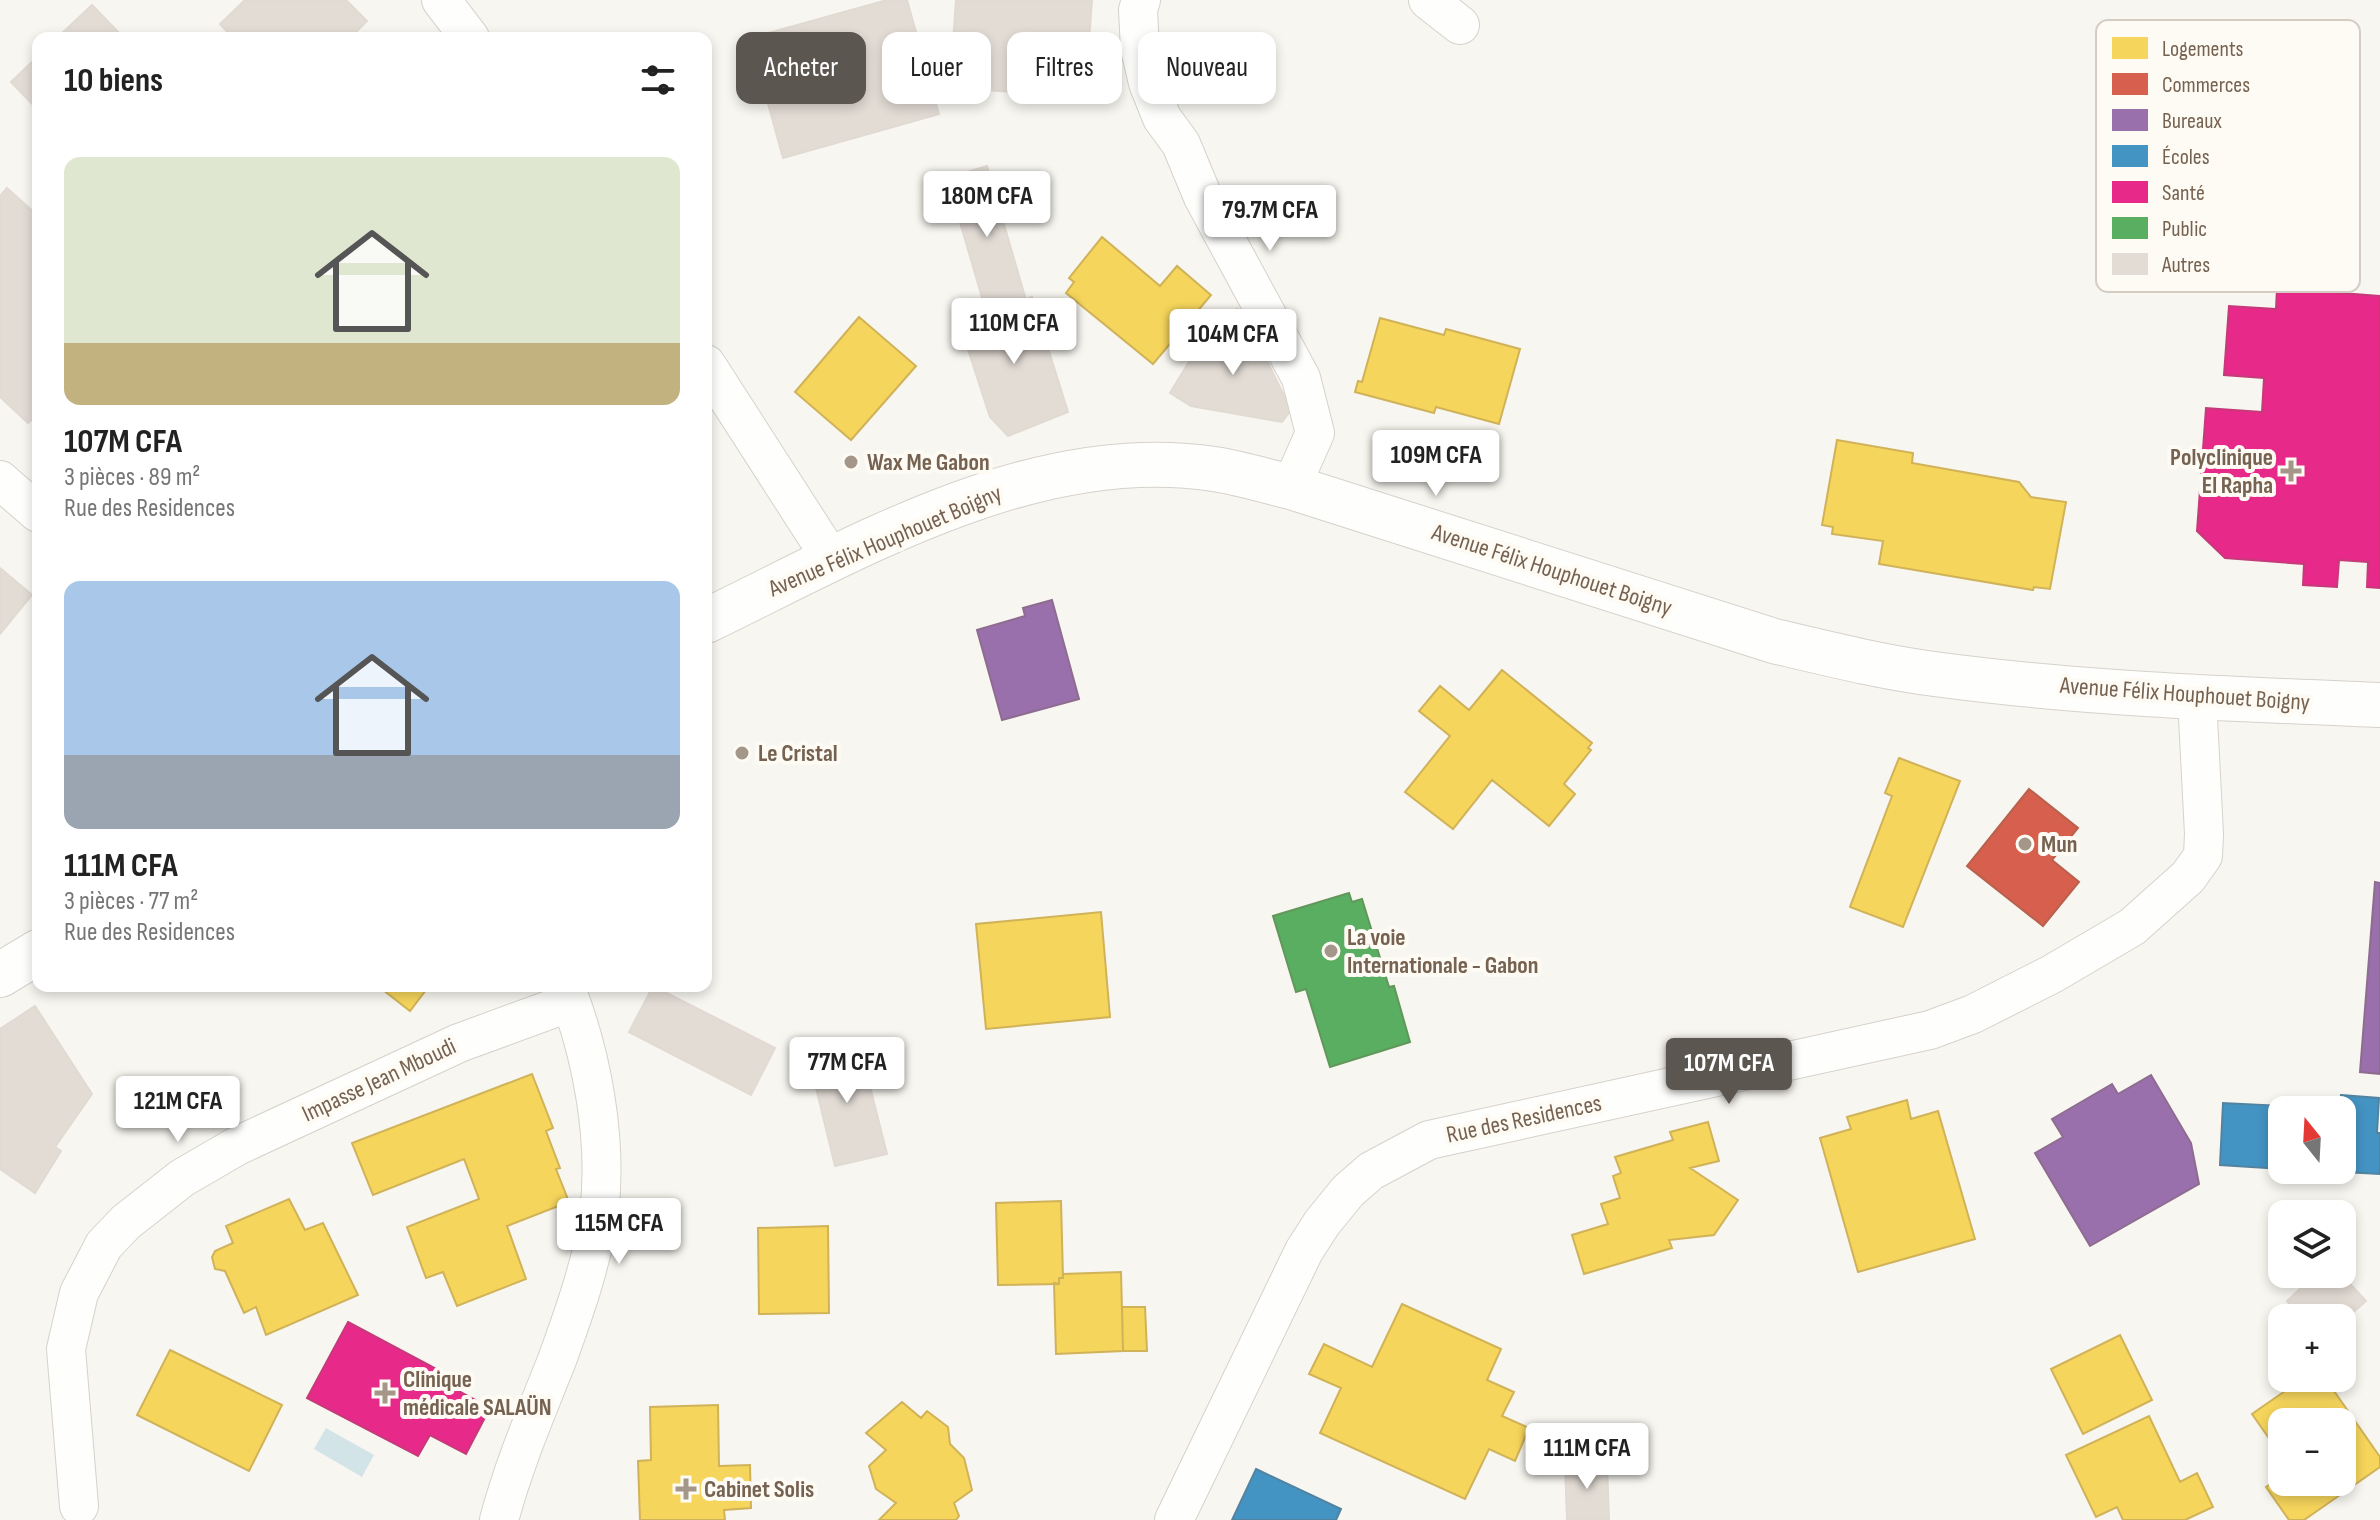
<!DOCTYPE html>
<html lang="fr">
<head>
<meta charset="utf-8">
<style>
	:root { --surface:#fff; --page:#f6f6f6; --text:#222; --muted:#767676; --accent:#5c5650 }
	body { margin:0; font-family:"Sofia Sans Condensed",sans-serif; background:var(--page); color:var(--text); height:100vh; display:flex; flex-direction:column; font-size:30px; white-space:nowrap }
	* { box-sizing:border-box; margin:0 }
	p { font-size:26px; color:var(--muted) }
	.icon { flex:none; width:44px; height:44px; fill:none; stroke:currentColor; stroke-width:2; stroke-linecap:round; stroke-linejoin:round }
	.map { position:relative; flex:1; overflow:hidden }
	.drawer { position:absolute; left:32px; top:32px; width:680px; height:960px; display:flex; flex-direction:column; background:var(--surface); border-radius:16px; box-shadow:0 4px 12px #0003 }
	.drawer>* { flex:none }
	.banner { position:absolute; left:736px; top:32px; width:760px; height:72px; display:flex; gap:16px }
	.needle { width:52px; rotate:342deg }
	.buttons { position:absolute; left:2268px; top:1096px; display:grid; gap:16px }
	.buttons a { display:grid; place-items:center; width:88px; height:88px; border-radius:16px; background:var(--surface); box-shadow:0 4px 12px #0003; font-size:40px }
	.price { position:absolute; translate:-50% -68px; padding:0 18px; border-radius:8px; background:#fff; color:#222; font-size:26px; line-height:52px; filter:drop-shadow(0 2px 4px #0008) }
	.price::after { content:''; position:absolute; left:50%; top:48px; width:24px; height:18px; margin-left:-12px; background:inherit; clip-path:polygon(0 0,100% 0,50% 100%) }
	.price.active { background:var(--accent); color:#fff }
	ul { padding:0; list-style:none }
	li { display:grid; align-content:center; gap:16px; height:424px; padding:0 32px }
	li span { display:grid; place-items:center; height:248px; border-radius:16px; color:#555 }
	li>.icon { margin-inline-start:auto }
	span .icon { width:144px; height:144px; fill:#fffc; stroke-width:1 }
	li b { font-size:34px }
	h2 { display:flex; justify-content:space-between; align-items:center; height:96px; padding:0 32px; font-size:34px }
	.chip { padding:0 28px; border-radius:16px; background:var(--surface); box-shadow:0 4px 12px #0003; font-size:28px; line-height:72px }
	.chip.active { background:var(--accent); color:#fff }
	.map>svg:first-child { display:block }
	.water { fill:#d2e4e8 }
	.homes { fill:#f6d55c; stroke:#d0b259; stroke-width:2 }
	.shops { fill:#d6604d; stroke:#b9614e; stroke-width:2 }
	.offices { fill:#9970ab; stroke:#8e6c90; stroke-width:2 }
	.schools { fill:#4393c3; stroke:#5284a1; stroke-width:2 }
	.health { fill:#e7298a; stroke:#c53a79; stroke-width:2 }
	.public { fill:#5aae61; stroke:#62975c; stroke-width:2 }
	.building { fill:#e3dcd5; stroke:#e1dad3; stroke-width:2 }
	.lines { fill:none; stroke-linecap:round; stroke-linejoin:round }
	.minor-casing { stroke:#d6d2cb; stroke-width:40 }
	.secondary-casing { stroke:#d6d2cb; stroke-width:46 }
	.minor { stroke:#fefefd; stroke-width:38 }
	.secondary { stroke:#fefefd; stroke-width:44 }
	.poi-dot { fill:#a49689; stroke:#fefbf4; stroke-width:3 }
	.labels { text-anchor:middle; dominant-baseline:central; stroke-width:8; stroke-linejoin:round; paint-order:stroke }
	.poi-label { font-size:24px; font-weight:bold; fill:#766251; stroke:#fefbf4; text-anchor:start }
	.street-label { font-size:24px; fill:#766251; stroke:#fefbf4 }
	.key { fill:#fefbf4; stroke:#d5cdc3; stroke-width:2 }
	.key-label { font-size:22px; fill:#766251 }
</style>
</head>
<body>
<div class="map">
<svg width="2380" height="1520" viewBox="0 0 2380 1520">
	<rect width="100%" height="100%" fill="#f8f6f0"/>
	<path class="water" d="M 326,1428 L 374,1455 L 362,1477 L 314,1449 Z"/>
	<path class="homes" d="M 1102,237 L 1160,286 L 1177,266 L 1211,295 L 1153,364 L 1066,293 L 1074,282 L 1069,278 Z
		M 859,317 L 916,366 L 851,440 L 795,392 Z
		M 1380,318 L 1444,335 L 1446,329 L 1520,349 L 1499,424 L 1436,407 L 1434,413 L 1355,392 L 1358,381 L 1362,382 Z
		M 1837,440 L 1913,453 L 1912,463 L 2019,482 L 2031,497 L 2066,502 L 2050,589 L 2034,587 L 2033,590 L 1879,564 L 1883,541 L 1832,534 L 1833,527 L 1822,525 Z
		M 1502,670 L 1592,743 L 1588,748 L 1591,750 L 1564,784 L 1575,794 L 1549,826 L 1492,780 L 1453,829 L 1405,792 L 1450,736 L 1419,711 L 1440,686 L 1469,710 Z
		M 1899,758 L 1960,781 L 1903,927 L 1850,907 L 1892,796 L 1885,793 Z
		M 1101,912 L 1110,1017 L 986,1029 L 976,924 Z
		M 378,986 L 429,986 L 410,1011 Z
		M 532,1074 L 553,1128 L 546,1131 L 560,1168 L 556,1169 L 569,1202 L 507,1226 L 526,1279 L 457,1306 L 443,1272 L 426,1278 L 407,1227 L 479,1199 L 464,1159 L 373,1195 L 352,1143 Z
		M 1907,1100 L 1911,1119 L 1938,1111 L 1975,1239 L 1858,1272 L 1820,1138 L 1851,1129 L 1847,1117 Z
		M 1708,1122 L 1719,1161 L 1690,1168 L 1738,1200 L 1714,1235 L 1669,1240 L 1672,1248 L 1584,1274 L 1572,1235 L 1608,1224 L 1601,1204 L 1620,1198 L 1613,1176 L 1621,1173 L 1615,1157 L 1673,1140 L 1670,1132 Z
		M 289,1199 L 305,1230 L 323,1223 L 358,1295 L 266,1335 L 256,1307 L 244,1313 L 225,1271 L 215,1269 L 212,1257 L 215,1251 L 233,1243 L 226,1226 Z
		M 1061,1201 L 1063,1278 L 1059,1278 L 1059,1284 L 998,1285 L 996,1203 Z
		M 828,1226 L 829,1313 L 759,1314 L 758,1228 Z
		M 1121,1272 L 1123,1351 L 1056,1354 L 1054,1283 L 1059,1284 L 1059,1278 L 1063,1278 L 1063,1274 Z
		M 1402,1304 L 1501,1349 L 1487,1380 L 1514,1392 L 1502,1416 L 1529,1428 L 1515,1461 L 1489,1449 L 1465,1499 L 1320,1433 L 1341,1388 L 1309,1374 L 1324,1344 L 1372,1367 Z
		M 1122,1307 L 1145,1307 L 1147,1351 L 1123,1351 Z
		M 2120,1335 L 2152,1400 L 2083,1434 L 2051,1369 Z
		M 170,1350 L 282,1405 L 249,1471 L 137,1415 Z
		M 2316,1378 L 2325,1378 L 2380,1457 L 2380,1467 L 2304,1520 L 2289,1520 L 2266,1487 L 2282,1476 L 2282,1482 L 2342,1482 L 2342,1422 L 2282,1422 L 2282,1457 L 2252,1414 L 2295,1384 L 2299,1390 Z
		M 902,1402 L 921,1418 L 927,1411 L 948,1427 L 950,1444 L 964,1458 L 972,1490 L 954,1503 L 959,1516 L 956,1520 L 879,1520 L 896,1503 L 876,1489 L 869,1466 L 886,1450 L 866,1433 Z
		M 718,1405 L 719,1466 L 750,1465 L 751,1508 L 724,1510 L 725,1520 L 640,1520 L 638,1461 L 651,1460 L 650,1407 Z
		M 2149,1416 L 2180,1482 L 2197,1473 L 2213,1507 L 2185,1520 L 2123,1520 L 2117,1507 L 2096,1517 L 2066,1455 Z"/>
	<path class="shops" d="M 2029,789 L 2078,828 L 2052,860 L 2079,882 L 2043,926 L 1967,866 Z"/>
	<path class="offices" d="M 1052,600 L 1079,699 L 1002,720 L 977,630 L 1025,616 L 1023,608 Z
		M 2375,882 L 2380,883 L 2380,1074 L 2360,1072 Z
		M 2151,1075 L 2191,1143 L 2199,1184 L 2090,1246 L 2035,1153 L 2063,1137 L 2052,1119 L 2112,1084 L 2118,1094 Z"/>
	<path class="schools" d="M 2341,1095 L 2379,1098 L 2377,1133 L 2380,1133 L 2380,1174 L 2307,1170 L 2342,1170 L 2342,1110 L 2282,1110 L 2282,1169 L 2220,1165 L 2223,1103 L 2339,1109 Z
		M 1256,1469 L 1341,1509 L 1336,1520 L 1232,1520 Z"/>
	<path class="health" d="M 2277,288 L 2380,296 L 2380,588 L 2367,587 L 2368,562 L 2339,560 L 2337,587 L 2303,585 L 2304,564 L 2225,558 L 2197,531 L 2206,408 L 2262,412 L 2264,378 L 2224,375 L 2229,306 L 2276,309 Z
		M 348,1322 L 455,1379 L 451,1387 L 490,1408 L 466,1454 L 430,1435 L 418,1456 L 307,1398 Z"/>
	<path class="public" d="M 1349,893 L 1352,902 L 1362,899 L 1389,987 L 1394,986 L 1410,1042 L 1330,1067 L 1306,989 L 1296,992 L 1273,916 Z"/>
	<path class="building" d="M 245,0 L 346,0 L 367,21 L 350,38 L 233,38 L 220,24 Z
		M 887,0 L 907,0 L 939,114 L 783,158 L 750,38 Z
		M 956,0 L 1092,0 L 1085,97 L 970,89 L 971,72 L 951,71 Z
		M 92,5 L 124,38 L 57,38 Z
		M 38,56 L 38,110 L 11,82 Z
		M 987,166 L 1026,300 L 986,311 L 947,178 Z
		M 7,188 L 38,216 L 38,426 L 31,420 L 28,423 L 0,397 L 0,196 Z
		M 1032,297 L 1068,412 L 1008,436 L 990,417 L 958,319 Z
		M 1237,309 L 1244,314 L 1291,410 L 1282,422 L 1191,406 L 1170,393 L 1203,339 L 1216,347 Z
		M 0,568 L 32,595 L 0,634 Z
		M 653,986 L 775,1048 L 751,1095 L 629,1032 Z
		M 35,1006 L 92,1094 L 55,1147 L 61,1151 L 35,1193 L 0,1169 L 0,1029 Z
		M 859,1043 L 887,1154 L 835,1166 L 808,1055 Z
		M 2316,1274 L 2341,1274 L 2366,1301 L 2342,1322 L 2342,1318 L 2302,1318 L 2287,1301 Z
		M 1607,1462 L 1609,1520 L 1567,1520 L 1565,1464 Z"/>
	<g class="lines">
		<defs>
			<path id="minor" d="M 441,0 L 470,38
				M 1141,0 L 1138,10 L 1140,49 L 1148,83 L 1162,118 L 1181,144 L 1203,197 L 1301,378 L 1315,433 L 1291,487
				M 1428,0 L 1460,25
				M 706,364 L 832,560
				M 0,480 L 38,513
				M 79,1506 L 66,1349 L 79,1293 L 104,1245 L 126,1222 L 182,1178 L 237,1146 L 459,1043 L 571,1002
				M 499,1520 C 514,1464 536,1413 557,1360 C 574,1313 592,1263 599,1213 C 608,1140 592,1054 565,986
				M 1174,1520 L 1304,1251 L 1322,1223 L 1348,1191 L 1371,1171 L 1429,1140 L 1930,1030 L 1973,1014 L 2052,974 L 2132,927 L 2188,877 L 2203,856 L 2204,834 L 2197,698"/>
			<path id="secondary" d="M 706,621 C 861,546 1036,442 1214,469 C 1240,473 1266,481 1291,487 L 1774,641 C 1829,654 1885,668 1942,675 C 2087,694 2234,699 2380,705
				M 0,975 L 38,952"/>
		</defs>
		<use href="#minor" class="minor-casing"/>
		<use href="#secondary" class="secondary-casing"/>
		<use href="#minor" class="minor"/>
		<use href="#secondary" class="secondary"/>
	</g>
	<g class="poi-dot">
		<circle cx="851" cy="462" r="8"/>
		<path d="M2287 459h8v8h8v8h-8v8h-8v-8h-8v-8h8z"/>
		<circle cx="742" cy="753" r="8"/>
		<circle cx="2025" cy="844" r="8"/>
		<circle cx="1331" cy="951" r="8"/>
		<path d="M381 1381h8v8h8v8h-8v8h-8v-8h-8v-8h8z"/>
		<path d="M682 1477h8v8h8v8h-8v8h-8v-8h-8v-8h8z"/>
	</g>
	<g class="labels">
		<g class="poi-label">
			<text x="2273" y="457" text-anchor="end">Polyclinique<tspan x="2273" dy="28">El Rapha</tspan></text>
			<text x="867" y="462">Wax Me Gabon</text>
			<text x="758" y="753">Le Cristal</text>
			<text x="2041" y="844">Mun</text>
			<text x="1347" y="937">La voie<tspan x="1347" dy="28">Internationale - Gabon</tspan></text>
			<text x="403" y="1379">Clinique<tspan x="403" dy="28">médicale SALAÜN</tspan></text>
			<text x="704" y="1489">Cabinet Solis</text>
		</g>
		<g class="street-label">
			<text transform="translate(885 541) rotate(-23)">Avenue Félix Houphouet Boigny</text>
			<text transform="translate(1552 570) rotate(18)">Avenue Félix Houphouet Boigny</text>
			<text transform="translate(2185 694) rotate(4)">Avenue Félix Houphouet Boigny</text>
			<text transform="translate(379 1080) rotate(-25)">Impasse Jean Mboudi</text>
			<text transform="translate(1524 1119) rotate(-12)">Rue des Residences</text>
		</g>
	</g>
	<rect x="2096" y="20" width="264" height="272" rx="12" class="key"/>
	<rect x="2112" y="37" width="36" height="22" fill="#f6d55c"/>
	<rect x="2112" y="73" width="36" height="22" fill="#d6604d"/>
	<rect x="2112" y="109" width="36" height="22" fill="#9970ab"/>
	<rect x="2112" y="145" width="36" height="22" fill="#4393c3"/>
	<rect x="2112" y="181" width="36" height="22" fill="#e7298a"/>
	<rect x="2112" y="217" width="36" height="22" fill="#5aae61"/>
	<rect x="2112" y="253" width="36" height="22" fill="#e3dcd5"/>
	<g class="key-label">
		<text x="2162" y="56">Logements</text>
		<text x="2162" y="92">Commerces</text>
		<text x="2162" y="128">Bureaux</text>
		<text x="2162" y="164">Écoles</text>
		<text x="2162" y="200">Santé</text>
		<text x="2162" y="236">Public</text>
		<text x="2162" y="272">Autres</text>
	</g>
</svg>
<div class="buttons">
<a><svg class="needle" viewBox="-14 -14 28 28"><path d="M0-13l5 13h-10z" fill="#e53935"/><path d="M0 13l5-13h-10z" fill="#767676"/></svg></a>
<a><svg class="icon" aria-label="layers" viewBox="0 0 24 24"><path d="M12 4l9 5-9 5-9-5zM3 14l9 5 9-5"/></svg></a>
<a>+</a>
<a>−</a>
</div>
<b class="price" style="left:987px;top:239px">180M CFA</b>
<b class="price" style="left:1270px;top:253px">79.7M CFA</b>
<b class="price" style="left:1014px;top:366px">110M CFA</b>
<b class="price" style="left:1233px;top:377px">104M CFA</b>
<b class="price" style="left:1436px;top:498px">109M CFA</b>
<b class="price" style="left:847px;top:1105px">77M CFA</b>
<b class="price active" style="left:1729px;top:1106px">107M CFA</b>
<b class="price" style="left:178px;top:1144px">121M CFA</b>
<b class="price" style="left:619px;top:1266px">115M CFA</b>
<b class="price" style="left:1587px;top:1491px">111M CFA</b>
<div class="banner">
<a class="chip active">Acheter</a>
<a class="chip">Louer</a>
<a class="chip">Filtres</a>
<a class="chip">Nouveau</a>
</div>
<section class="drawer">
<h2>10 biens<svg class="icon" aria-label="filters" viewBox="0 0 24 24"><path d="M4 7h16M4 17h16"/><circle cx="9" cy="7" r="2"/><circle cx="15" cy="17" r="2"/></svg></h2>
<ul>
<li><span style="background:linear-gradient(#dfe7d0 75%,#c2b280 0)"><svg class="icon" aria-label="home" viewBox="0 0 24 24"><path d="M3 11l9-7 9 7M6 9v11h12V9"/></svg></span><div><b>107M CFA</b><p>3 pièces · 89 m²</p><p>Rue des Residences</p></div></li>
<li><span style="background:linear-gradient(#a9c7e8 70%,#9aa5b1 0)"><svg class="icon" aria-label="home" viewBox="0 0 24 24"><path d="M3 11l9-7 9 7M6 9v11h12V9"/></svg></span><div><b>111M CFA</b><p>3 pièces · 77 m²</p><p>Rue des Residences</p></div></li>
</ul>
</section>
</div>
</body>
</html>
